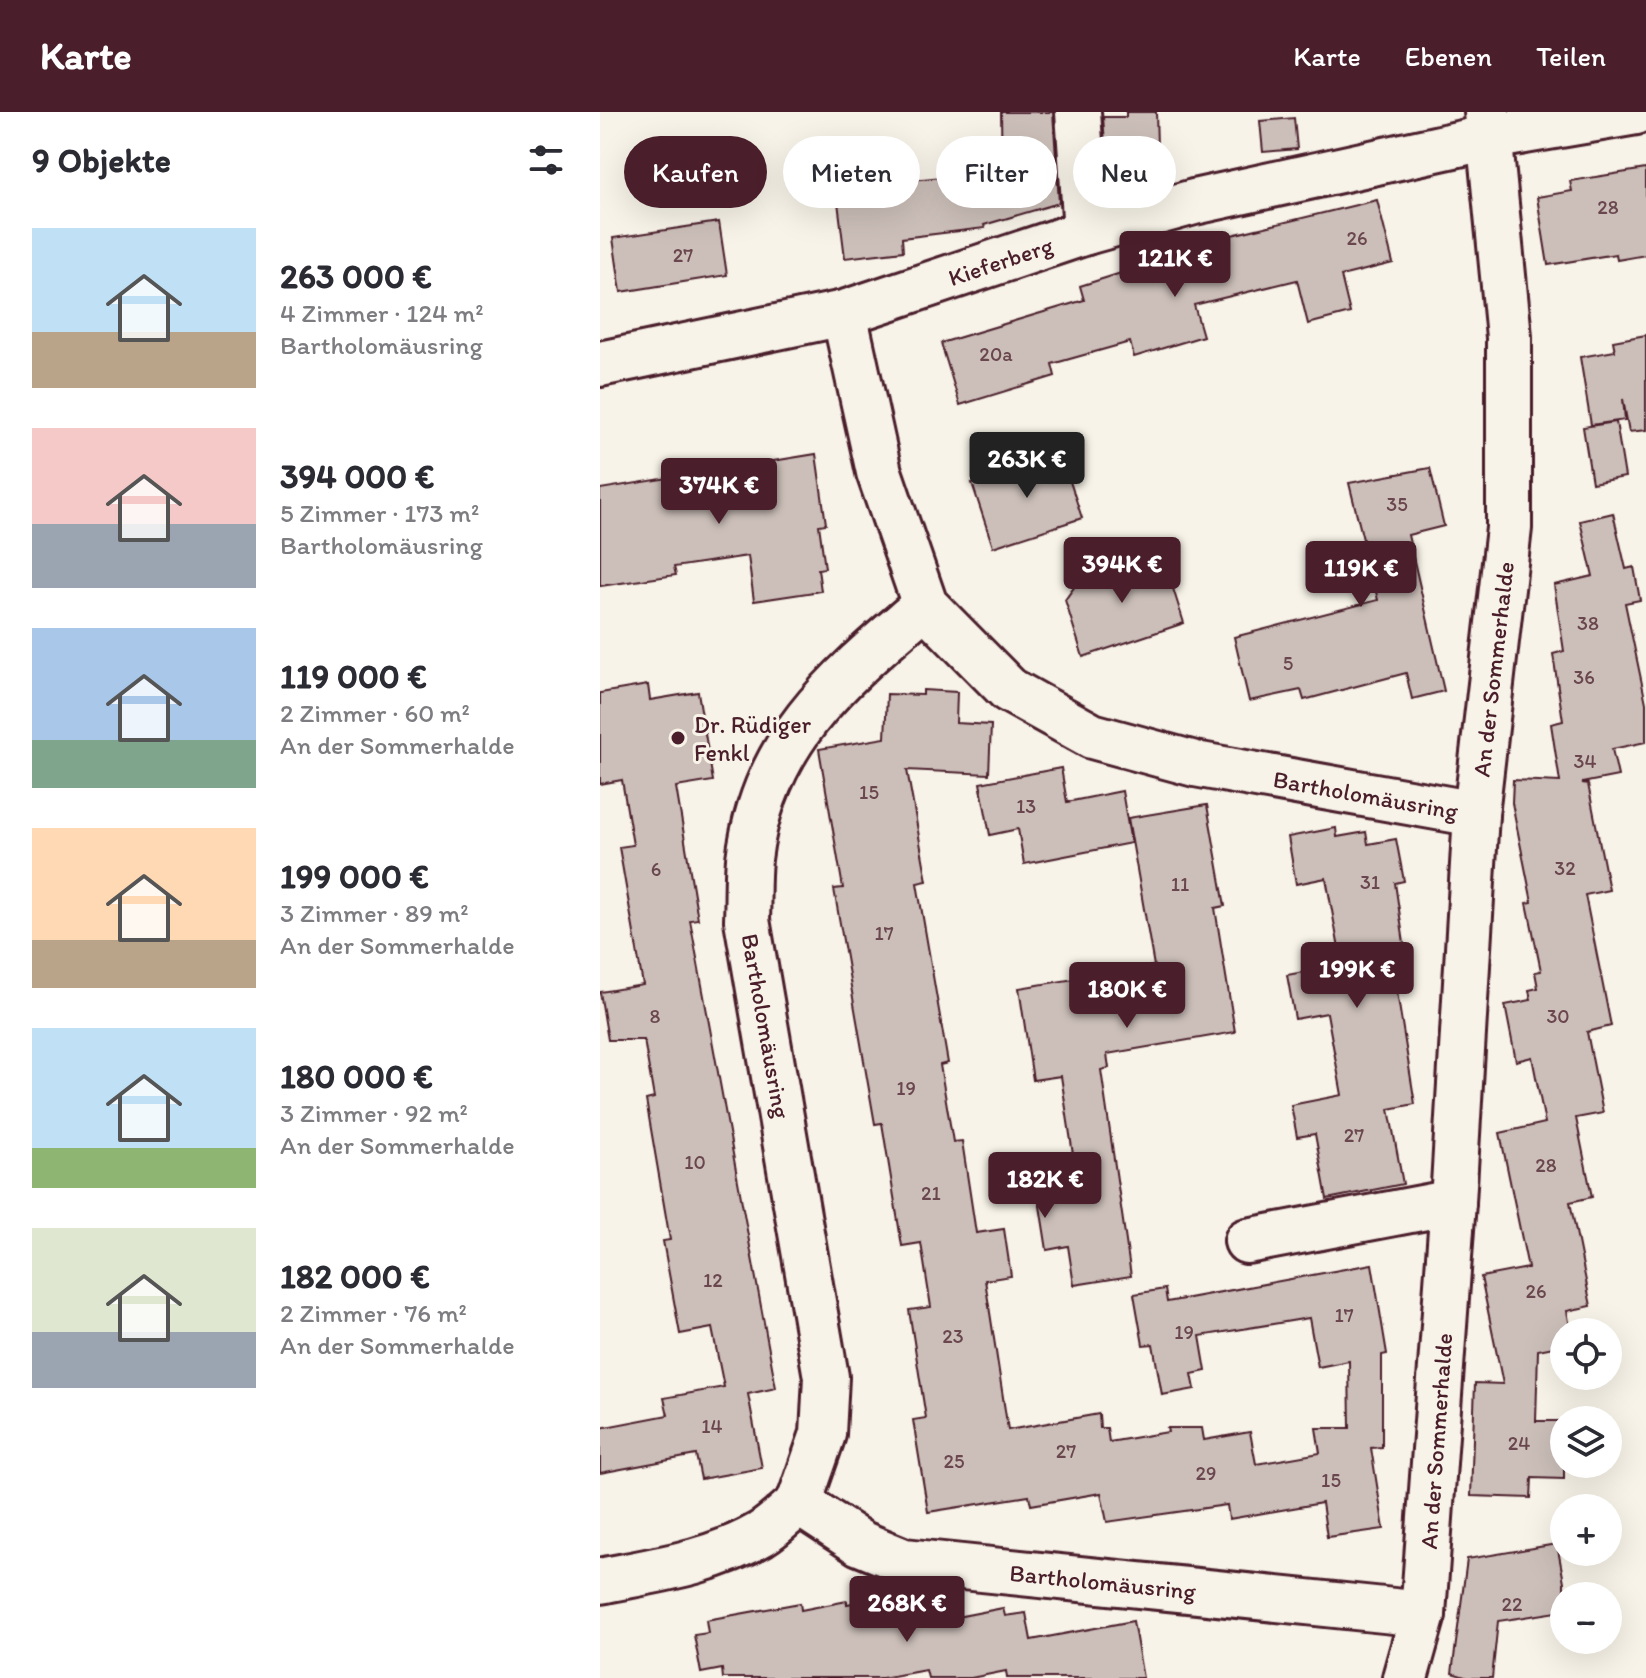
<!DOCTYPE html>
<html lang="de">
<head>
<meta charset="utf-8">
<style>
	:root { --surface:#fff; --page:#f7f7f7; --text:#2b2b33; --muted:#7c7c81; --accent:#4a1f2b }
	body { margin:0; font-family:Itim,sans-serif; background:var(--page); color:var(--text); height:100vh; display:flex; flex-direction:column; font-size:30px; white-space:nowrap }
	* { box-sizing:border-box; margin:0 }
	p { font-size:26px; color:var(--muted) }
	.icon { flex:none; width:44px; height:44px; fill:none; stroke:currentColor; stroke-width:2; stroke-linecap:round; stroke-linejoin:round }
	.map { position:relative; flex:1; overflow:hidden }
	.side { display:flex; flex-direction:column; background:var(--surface); width:600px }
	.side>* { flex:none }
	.guide { position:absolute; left:24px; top:24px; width:760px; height:72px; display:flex; gap:16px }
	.tools { position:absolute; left:950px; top:1206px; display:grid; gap:16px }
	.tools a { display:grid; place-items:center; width:72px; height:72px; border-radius:50%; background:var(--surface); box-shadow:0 8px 32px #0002; font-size:40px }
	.price { position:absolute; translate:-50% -68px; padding:0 18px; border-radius:8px; background:var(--accent); color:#fff; font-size:26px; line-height:52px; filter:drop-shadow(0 2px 4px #0008) }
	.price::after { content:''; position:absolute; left:50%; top:48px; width:24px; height:18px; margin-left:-12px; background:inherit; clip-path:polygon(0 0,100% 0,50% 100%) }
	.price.selected { background:#222; color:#fff }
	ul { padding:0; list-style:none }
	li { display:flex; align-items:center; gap:24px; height:200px; padding:0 32px }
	li span { display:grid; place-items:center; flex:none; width:224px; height:160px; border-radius:0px; color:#555 }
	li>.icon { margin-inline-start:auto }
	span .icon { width:96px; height:96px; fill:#fffc; stroke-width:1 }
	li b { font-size:34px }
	h2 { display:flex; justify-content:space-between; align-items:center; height:96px; padding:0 32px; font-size:34px }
	.pill { padding:0 28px; border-radius:36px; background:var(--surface); box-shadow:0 8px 32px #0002; font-size:28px; line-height:72px }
	.pill.selected { background:var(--accent); color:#fff }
	header { display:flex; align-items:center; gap:48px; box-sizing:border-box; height:112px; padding:0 40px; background:var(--accent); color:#fff }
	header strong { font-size:38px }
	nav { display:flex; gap:44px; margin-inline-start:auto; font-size:28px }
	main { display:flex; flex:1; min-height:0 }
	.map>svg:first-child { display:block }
	.building { fill:#ccbfb9; stroke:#4a1f2b; stroke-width:2 }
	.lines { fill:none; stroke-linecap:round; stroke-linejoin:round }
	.minor-casing { stroke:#4a1f2b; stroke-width:50 }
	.minor { stroke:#f7f3e8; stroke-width:44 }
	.poi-dot { fill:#4a1f2b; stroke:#f7f3e8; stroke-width:3 }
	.labels { text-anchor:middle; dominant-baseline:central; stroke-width:6; stroke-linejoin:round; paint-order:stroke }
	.number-label { font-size:20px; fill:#6a474e }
	.street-label { font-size:24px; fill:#4a1f2b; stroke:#f7f3e8 }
	.poi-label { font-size:24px; fill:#4a1f2b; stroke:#f7f3e8; text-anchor:start }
</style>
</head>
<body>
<header>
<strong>Karte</strong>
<nav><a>Karte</a><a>Ebenen</a><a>Teilen</a></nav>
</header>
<main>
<section class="side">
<h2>9 Objekte<svg class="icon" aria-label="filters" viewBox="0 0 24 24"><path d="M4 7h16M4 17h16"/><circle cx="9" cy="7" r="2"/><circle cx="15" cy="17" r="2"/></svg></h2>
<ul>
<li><span style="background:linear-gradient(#bfe0f5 65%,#b9a48a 0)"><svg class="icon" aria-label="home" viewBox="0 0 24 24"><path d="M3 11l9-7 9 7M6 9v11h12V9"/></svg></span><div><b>263 000 €</b><p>4 Zimmer · 124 m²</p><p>Bartholomäusring</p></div></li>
<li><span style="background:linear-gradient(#f6c9c9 60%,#9aa5b1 0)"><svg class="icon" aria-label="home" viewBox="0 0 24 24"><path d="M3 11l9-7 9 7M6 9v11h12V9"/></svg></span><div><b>394 000 €</b><p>5 Zimmer · 173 m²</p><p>Bartholomäusring</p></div></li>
<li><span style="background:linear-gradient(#a9c7e8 70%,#7fa58c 0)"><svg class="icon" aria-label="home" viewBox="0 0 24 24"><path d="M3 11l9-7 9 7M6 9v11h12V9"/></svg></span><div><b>119 000 €</b><p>2 Zimmer · 60 m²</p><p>An der Sommerhalde</p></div></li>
<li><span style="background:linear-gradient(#ffd9b3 70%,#b9a48a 0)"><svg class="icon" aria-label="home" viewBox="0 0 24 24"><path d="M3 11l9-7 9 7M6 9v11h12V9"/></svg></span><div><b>199 000 €</b><p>3 Zimmer · 89 m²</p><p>An der Sommerhalde</p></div></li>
<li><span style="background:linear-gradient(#bfe0f5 75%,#8fb573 0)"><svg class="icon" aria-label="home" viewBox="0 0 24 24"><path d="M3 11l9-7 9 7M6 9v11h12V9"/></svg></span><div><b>180 000 €</b><p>3 Zimmer · 92 m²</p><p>An der Sommerhalde</p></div></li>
<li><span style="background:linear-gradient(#dfe7d0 65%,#9aa5b1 0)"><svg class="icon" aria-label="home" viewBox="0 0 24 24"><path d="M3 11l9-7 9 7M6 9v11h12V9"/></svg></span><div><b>182 000 €</b><p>2 Zimmer · 76 m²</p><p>An der Sommerhalde</p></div></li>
</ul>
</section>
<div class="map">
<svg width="1046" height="1566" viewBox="0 0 1046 1566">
	<rect width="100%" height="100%" fill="#f7f3e8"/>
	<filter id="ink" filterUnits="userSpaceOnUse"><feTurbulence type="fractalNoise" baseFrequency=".0125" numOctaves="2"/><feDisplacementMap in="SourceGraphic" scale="16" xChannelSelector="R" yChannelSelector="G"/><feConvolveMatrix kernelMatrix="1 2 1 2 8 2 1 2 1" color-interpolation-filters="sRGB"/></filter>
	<g filter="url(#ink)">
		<path class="building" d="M 401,0 L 453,0 L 459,91 L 384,113 L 385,116 L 302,126 L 303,139 L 245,146 L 235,66 L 291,59 L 293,70 L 341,65 L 342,75 L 402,68 Z
			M 526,0 L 556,0 L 558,68 L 508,70 L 503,5 L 526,5 Z
			M 694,6 L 697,37 L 663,40 L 660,9 Z
			M 1046,57 L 1046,143 L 1017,148 L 1016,142 L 948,153 L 937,85 L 972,79 L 970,69 Z
			M 777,88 L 793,151 L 741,164 L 750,201 L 708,212 L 697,168 L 594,193 L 603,224 L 534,245 L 530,230 L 452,252 L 455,264 L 360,293 L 341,231 L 484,188 L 480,174 L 613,132 L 611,128 Z
			M 119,110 L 127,163 L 21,180 L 13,126 Z
			M 1046,223 L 1046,318 L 1029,320 L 1023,287 L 1025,308 L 991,313 L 980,245 L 1015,239 L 1013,229 Z
			M 1016,310 L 1025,365 L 992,371 L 983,315 Z
			M 216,342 L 226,412 L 219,413 L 225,456 L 218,457 L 221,479 L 154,489 L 148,444 L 74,455 L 76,463 L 0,474 L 0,377 Z
			M 461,342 L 482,406 L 393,435 L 372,371 Z
			M 830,356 L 844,414 L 808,423 L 844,579 L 812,587 L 806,561 L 704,588 L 701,578 L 649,589 L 634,525 L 778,488 L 749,371 Z
			M 1013,401 L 1026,457 L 1034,455 L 1040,488 L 1025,491 L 1046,591 L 1046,630 L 1012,637 L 1018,664 L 982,671 L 988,672 L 1009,778 L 985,783 L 1011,914 L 987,920 L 1003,1001 L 976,1006 L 992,1085 L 970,1090 L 991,1194 L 967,1199 L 971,1220 L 964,1220 L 964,1233 L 938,1238 L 936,1309 L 964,1309 L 964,1367 L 932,1366 L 931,1386 L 871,1384 L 875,1271 L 903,1272 L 881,1165 L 928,1156 L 900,1021 L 945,1011 L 932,945 L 916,949 L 905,893 L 931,888 L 929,878 L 938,876 L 935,860 L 941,859 L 927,791 L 932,790 L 912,691 L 913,668 L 960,670 L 951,612 L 963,609 L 953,542 L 964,539 L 954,473 L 993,464 L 980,409 Z
			M 562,442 L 584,511 L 483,545 L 465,488 L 495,446 L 500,461 Z
			M 48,573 L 50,588 L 98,580 L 113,669 L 76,675 L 98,807 L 90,808 L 176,1276 L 148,1282 L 162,1356 L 101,1367 L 96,1343 L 0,1361 L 0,1316 L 68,1303 L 64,1286 L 124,1275 L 112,1216 L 80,1222 L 63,1129 L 70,1128 L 46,988 L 54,986 L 44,928 L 8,928 L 0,880 L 43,873 L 19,735 L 33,733 L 22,668 L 0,672 L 0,581 Z
			M 323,578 L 357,580 L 356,611 L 391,613 L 389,662 L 307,658 L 327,769 L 317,771 L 348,951 L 340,953 L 353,1030 L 362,1029 L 376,1121 L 404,1117 L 411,1164 L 385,1168 L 408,1318 L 499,1302 L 500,1316 L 507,1316 L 509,1330 L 568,1320 L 567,1316 L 602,1316 L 604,1328 L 650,1320 L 656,1352 L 720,1341 L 716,1316 L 750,1316 L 749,1249 L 718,1255 L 709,1206 L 600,1224 L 606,1259 L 592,1262 L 595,1277 L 562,1283 L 553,1232 L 543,1233 L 534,1182 L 565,1177 L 567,1190 L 772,1152 L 787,1242 L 782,1243 L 782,1335 L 771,1336 L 784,1417 L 727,1425 L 722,1391 L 629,1407 L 627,1393 L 507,1410 L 501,1381 L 431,1393 L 429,1384 L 328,1400 L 313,1308 L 326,1306 L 309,1198 L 331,1195 L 321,1131 L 302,1134 L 282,1011 L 275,1012 L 234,777 L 243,776 L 219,637 L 285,626 L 287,582 L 323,583 Z
			M 461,656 L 467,690 L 522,679 L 531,731 L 424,752 L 418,717 L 390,723 L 380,671 Z
			M 607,693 L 625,794 L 615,796 L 635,920 L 507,942 L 509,956 L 501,958 L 531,1164 L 474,1173 L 468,1134 L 447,1138 L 434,1056 L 474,1049 L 461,964 L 433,968 L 419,876 L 554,854 L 528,706 Z
			M 736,716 L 737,725 L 766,720 L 768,732 L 796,727 L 804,769 L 795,771 L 811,878 L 797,880 L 815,992 L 789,997 L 803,1072 L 727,1087 L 715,1022 L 697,1025 L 691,993 L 742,983 L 727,901 L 695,907 L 687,863 L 742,853 L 726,766 L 696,772 L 688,725 Z
			M 957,1432 L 964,1470 L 964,1499 L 898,1509 L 892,1566 L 868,1566 L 852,1561 L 867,1447 Z
			M 331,1477 L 335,1477 L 341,1508 L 403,1496 L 405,1504 L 426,1501 L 431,1528 L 533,1509 L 543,1566 L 407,1566 L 406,1559 L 371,1566 L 328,1566 L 326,1558 L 282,1566 L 123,1566 L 122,1557 L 101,1561 L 94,1523 L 108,1521 L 106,1508 L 200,1491 L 201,1498 L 247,1489 L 247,1492 Z"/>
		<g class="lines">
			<defs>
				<g id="minor">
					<path d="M 478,0 L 486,120"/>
					<path id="s1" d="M 244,201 L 279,360 L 325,493 L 409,578 L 492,624 L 595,652 L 876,702"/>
					<path id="s2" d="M 0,252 L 244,201 L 486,120 L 594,90 L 890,25 L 1036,0"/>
					<path d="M 647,1129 L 853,1090"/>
					<path d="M 199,1391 L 223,1322 L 226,1265 L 147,808 C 148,788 147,767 149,747 C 163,628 240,566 325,493"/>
					<path id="s3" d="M 0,1469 C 55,1458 111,1451 161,1422 C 174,1414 187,1401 199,1391 L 260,1431 L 304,1449 L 823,1502"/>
					<path id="s4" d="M 805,1566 L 823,1502 L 853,1090 L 876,702 L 909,416 L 909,225 L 887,0"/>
				</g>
			</defs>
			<use href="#minor" class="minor-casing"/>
			<use href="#minor" class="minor"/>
		</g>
	</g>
	<circle class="poi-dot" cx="78" cy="626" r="8"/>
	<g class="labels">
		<g class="number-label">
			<text x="1008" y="95">28</text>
			<text x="757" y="126">26</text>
			<text x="83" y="143">27</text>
			<text x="396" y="242">20a</text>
			<text x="797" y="392">35</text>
			<text x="988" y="511">38</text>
			<text x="688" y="551">5</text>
			<text x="984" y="565">36</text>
			<text x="985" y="649">34</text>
			<text x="269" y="680">15</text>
			<text x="426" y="694">13</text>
			<text x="965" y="756">32</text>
			<text x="56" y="757">6</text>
			<text x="770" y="770">31</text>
			<text x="580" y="772">11</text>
			<text x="284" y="821">17</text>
			<text x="55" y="904">8</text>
			<text x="958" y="904">30</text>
			<text x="306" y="976">19</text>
			<text x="754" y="1023">27</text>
			<text x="95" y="1050">10</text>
			<text x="946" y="1053">28</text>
			<text x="331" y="1081">21</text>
			<text x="113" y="1168">12</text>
			<text x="936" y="1179">26</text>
			<text x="744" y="1203">17</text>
			<text x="584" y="1220">19</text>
			<text x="353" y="1224">23</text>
			<text x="112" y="1314">14</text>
			<text x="919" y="1331">24</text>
			<text x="466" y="1339">27</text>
			<text x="354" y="1349">25</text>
			<text x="606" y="1361">29</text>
			<text x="731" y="1368">15</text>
			<text x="912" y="1492">22</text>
		</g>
		<g class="street-label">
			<text stroke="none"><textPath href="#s2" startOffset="414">Kieferberg</textPath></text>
			<text stroke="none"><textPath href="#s4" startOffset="1014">An der Sommerhalde</textPath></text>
			<text stroke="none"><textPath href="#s1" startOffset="798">Bartholomäusring</textPath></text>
			<text transform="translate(166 914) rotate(80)">Bartholomäusring</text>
			<text stroke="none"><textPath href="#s4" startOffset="240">An der Sommerhalde</textPath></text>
			<text stroke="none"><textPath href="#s3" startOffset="538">Bartholomäusring</textPath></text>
		</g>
		<g class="poi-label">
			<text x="94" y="612">Dr. Rüdiger<tspan x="94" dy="28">Fenkl</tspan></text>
		</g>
	</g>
</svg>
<div class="tools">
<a><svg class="icon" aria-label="locate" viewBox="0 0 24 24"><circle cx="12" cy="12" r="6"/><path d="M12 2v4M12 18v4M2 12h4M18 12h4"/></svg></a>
<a><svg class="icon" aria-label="layers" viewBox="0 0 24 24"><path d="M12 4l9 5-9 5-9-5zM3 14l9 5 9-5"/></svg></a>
<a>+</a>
<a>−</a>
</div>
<b class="price" style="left:575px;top:187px">121K €</b>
<b class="price selected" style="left:427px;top:388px">263K €</b>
<b class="price" style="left:119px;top:414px">374K €</b>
<b class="price" style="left:522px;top:493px">394K €</b>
<b class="price" style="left:761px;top:497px">119K €</b>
<b class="price" style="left:757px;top:898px">199K €</b>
<b class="price" style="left:527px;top:918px">180K €</b>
<b class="price" style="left:445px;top:1108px">182K €</b>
<b class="price" style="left:307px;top:1532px">268K €</b>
<div class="guide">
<a class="pill selected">Kaufen</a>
<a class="pill">Mieten</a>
<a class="pill">Filter</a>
<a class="pill">Neu</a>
</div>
</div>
</main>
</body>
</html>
